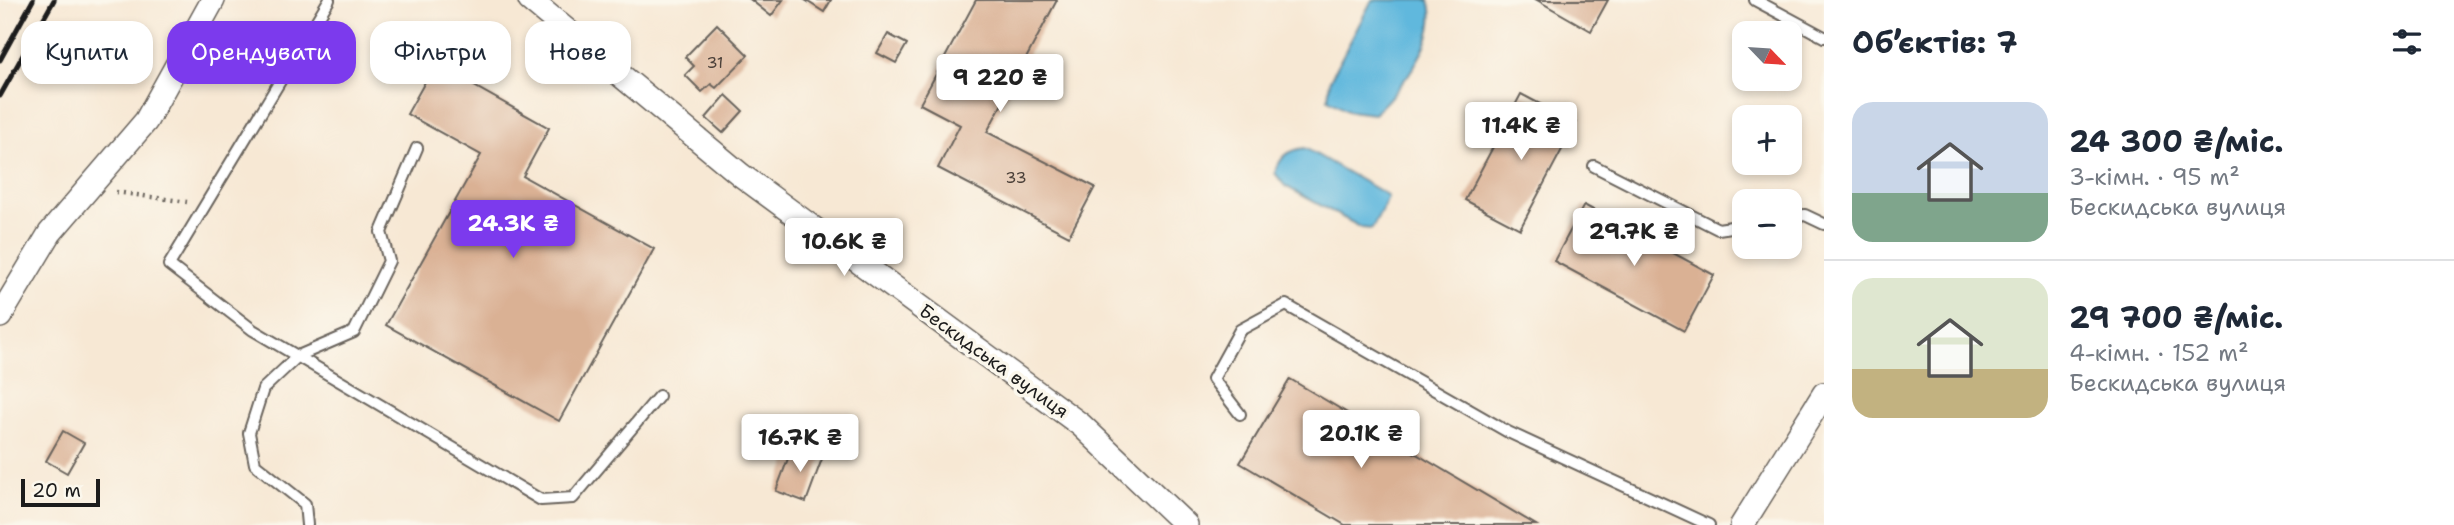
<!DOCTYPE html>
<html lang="uk">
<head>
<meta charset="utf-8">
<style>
	:root { --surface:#fff; --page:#f6f6f7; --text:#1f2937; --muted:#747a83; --line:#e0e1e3; --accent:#7c3aed }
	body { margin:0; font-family:"Shantell Sans",sans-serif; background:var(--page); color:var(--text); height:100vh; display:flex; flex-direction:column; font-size:26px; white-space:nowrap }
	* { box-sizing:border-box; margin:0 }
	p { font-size:23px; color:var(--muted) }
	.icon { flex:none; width:38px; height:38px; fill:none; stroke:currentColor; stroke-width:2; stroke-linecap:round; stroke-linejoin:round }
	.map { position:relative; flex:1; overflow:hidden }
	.details { display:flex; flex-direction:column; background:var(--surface); width:630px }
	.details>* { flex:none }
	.hud { position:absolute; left:21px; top:21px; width:665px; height:63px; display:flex; gap:14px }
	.needle { width:46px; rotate:115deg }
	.buttons { position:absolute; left:1732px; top:21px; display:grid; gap:14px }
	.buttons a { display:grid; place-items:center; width:70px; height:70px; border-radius:14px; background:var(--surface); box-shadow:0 4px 10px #0003; font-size:35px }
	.scale { position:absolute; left:21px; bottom:18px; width:79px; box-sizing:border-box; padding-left:7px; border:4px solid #1c1c1c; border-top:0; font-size:19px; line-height:24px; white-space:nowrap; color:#1c1c1c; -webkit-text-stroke:5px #fbf7ec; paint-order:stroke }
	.price { position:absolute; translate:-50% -60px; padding:0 16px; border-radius:7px; background:#fff; color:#222; font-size:23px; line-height:46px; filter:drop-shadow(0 2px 4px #0008) }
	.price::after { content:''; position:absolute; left:50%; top:42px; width:21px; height:16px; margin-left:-10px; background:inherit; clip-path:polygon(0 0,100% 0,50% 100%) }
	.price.current { background:var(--accent); color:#fff }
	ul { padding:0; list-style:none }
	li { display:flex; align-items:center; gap:21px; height:175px; padding:0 28px }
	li+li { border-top:2px solid var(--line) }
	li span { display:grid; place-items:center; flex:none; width:196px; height:140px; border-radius:21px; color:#555 }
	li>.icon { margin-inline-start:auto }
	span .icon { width:84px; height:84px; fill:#fffc; stroke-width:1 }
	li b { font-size:30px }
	h2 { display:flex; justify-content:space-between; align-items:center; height:84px; padding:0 28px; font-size:30px }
	.tag { padding:0 24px; border-radius:21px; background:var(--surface); box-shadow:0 4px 10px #0003; font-size:24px; line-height:63px }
	.tag.current { background:var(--accent); color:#fff }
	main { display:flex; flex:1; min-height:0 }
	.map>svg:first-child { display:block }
	.water { fill:#60b8dd; stroke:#3e6a7c; stroke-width:2 }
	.building { fill:#dab194 }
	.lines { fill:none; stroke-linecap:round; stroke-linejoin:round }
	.service-casing { stroke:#69635c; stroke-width:14 }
	.minor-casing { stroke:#69635c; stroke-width:26 }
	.path { stroke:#69635c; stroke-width:4.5; stroke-dasharray:2 5; stroke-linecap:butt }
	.service { stroke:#fff; stroke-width:10 }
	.minor { stroke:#fff; stroke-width:23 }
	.rail { stroke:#1c1c1c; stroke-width:5 }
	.labels { text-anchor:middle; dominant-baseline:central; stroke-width:7; stroke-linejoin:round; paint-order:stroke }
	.number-label { font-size:16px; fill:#4c413a }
	.street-label { font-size:19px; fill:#1c1c1c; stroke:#fbf7ec }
</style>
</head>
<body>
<main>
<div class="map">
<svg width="1824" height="525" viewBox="0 0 1824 525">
	<rect width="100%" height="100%" fill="#fbf7ec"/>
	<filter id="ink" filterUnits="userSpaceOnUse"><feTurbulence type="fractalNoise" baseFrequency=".0143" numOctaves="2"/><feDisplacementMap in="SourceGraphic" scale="14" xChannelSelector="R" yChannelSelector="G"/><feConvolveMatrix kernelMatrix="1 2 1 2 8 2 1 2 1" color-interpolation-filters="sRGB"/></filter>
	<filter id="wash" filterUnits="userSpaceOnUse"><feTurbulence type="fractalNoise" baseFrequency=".00686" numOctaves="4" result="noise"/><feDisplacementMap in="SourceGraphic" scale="28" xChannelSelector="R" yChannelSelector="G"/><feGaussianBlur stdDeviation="1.57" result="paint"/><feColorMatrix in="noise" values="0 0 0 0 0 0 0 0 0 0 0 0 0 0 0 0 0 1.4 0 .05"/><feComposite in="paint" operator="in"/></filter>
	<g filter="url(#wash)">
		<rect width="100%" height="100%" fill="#f7e8d4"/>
		<path class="water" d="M 1372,0 L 1429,0 C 1442,40 1401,88 1374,114 L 1349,111 L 1328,99 L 1330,80 Z
			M 1305,148 L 1385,194 L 1388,198 L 1372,229 L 1362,228 L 1285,186 L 1275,173 C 1280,157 1288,150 1305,148 Z"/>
		<g id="blocks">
			<path class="building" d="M 751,0 L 783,0 L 771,16 Z
				M 805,0 L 831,0 L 824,12 Z
				M 976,0 L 1057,0 L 987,132 L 1095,187 L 1069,236 L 938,168 L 960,125 L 920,104 Z
				M 1537,0 L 1608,0 L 1591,31 Z
				M 717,24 L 748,55 L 716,88 L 711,84 L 702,92 L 685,75 L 694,66 L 685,57 Z
				M 888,34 L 907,44 L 896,63 L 877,53 Z
				M 435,64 L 549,128 L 523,176 L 654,249 L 559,421 L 386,325 L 481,155 L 407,114 Z
				M 1521,94 L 1576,123 L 1520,229 L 1465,200 Z
				M 726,95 L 743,111 L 723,133 L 706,118 Z
				M 1584,205 L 1714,275 L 1684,331 L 1554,261 Z
				M 1290,379 L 1536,525 L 1345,525 L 1240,463 Z
				M 63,431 L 84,443 L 67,473 L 46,461 Z
				M 793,445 L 823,456 L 806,502 L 776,491 Z"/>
		</g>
	</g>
	<g filter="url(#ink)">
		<use href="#blocks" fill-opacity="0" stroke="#69635c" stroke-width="2"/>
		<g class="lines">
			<defs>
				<path id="service" d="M 329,0 L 169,265 L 253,330 L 541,500 L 573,498 L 659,396
					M 1755,0 L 1824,37
					M 1594,166 L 1718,229 L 1745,225
					M 1790,217 L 1805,215 L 1824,224
					M 1240,414 L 1213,379 L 1240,330 L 1286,305 L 1508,432 L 1709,525
					M 307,525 L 305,504 L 255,464 L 249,433 L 263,389 L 298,356 L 354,332 L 389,261 L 381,232 L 417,148"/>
				<path id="minor" d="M 530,0 L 741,175 L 1081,425 L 1186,525
					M 0,316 L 50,233 L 146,121 L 213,0
					M 1742,525 L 1824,394"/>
			</defs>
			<use href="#service" class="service-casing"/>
			<use href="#minor" class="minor-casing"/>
			<path class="path" d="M 116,192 L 187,202"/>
			<use href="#service" class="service"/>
			<use href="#minor" class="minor"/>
			<path class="rail" d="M 0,60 L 33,0
				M 0,96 L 54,0"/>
		</g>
	</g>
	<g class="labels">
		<g class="number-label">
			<text x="715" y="62">31</text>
			<text x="1016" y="177">33</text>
		</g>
		<g class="street-label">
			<text transform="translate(994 361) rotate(36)">Бескидська вулиця</text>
		</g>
	</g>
</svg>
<div class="buttons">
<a><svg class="needle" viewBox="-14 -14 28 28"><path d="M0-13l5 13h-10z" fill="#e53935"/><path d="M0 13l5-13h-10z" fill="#747a83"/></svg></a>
<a>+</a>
<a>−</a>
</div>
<div class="scale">20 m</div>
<b class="price" style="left:1000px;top:114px">9 220 ₴</b>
<b class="price" style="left:1521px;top:162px">11.4K ₴</b>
<b class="price current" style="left:513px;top:260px">24.3K ₴</b>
<b class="price" style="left:1634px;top:268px">29.7K ₴</b>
<b class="price" style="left:844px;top:278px">10.6K ₴</b>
<b class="price" style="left:1361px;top:470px">20.1K ₴</b>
<b class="price" style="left:800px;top:474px">16.7K ₴</b>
<div class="hud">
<a class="tag">Купити</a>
<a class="tag current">Орендувати</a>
<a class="tag">Фільтри</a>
<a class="tag">Нове</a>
</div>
</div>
<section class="details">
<h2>Об’єктів: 7<svg class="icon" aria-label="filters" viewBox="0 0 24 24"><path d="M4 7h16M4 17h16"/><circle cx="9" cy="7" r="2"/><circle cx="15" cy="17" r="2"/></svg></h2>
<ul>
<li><span style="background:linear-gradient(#c9d6e8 65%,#7fa58c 0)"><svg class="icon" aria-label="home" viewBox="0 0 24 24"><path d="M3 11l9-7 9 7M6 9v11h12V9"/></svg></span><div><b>24 300 ₴/міс.</b><p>3-кімн. · 95 m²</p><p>Бескидська вулиця</p></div></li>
<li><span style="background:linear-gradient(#dfe7d0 65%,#c2b280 0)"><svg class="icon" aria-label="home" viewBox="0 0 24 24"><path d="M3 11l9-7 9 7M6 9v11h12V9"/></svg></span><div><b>29 700 ₴/міс.</b><p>4-кімн. · 152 m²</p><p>Бескидська вулиця</p></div></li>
</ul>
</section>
</main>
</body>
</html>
